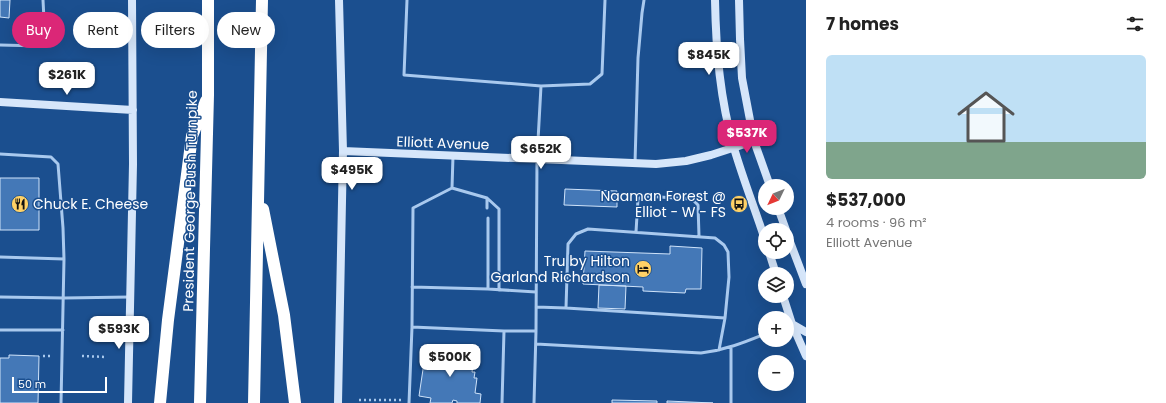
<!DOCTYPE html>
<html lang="en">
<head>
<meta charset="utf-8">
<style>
	:root { --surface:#fff; --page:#f6f6f6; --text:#222; --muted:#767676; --line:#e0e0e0; --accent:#db2777 }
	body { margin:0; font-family:Poppins,sans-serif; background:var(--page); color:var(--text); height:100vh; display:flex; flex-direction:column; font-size:15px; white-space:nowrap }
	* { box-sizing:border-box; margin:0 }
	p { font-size:13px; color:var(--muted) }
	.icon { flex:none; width:22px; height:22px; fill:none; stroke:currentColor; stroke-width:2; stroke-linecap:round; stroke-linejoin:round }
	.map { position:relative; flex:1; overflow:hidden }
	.side { display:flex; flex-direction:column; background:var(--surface); width:360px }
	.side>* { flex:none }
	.top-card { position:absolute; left:12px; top:12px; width:380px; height:36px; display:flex; gap:8px }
	.needle { width:26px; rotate:227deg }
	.tools { position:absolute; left:758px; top:179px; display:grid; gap:8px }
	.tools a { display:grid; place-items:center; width:36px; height:36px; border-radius:50%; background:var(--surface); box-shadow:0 4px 16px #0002; font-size:20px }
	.scale { position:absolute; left:12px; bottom:10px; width:95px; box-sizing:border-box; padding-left:4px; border:2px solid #fff; border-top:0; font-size:11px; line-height:14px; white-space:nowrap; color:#fff; -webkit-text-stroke:3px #1b4f8f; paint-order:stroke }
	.price { position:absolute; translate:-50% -34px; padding:0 9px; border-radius:8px; background:#fff; color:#222; font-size:13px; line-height:26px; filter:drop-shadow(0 1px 2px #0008) }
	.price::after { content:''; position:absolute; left:50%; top:24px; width:12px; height:9px; margin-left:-6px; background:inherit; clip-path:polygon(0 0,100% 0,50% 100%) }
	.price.active { background:var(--accent); color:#fff }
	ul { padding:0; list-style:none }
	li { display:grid; align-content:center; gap:8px; height:212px; padding:0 20px }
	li+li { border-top:1px solid var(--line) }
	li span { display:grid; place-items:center; height:124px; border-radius:6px; color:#555 }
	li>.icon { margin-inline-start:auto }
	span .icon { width:72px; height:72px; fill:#fffc; stroke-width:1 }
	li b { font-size:17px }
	h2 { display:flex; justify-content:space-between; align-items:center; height:48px; padding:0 20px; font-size:17px }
	.chip { padding:0 14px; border-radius:18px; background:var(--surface); box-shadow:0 4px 16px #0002; font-size:14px; line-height:36px }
	.chip.active { background:var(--accent); color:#fff }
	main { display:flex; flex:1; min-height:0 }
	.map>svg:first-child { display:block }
	.building { fill:#4478b7; stroke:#cfe3fa }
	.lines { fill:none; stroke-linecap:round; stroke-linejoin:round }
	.path { stroke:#a9c9ee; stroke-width:2.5; stroke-dasharray:2 3; stroke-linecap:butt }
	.lane { stroke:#a9c9ee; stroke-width:3 }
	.secondary { stroke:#d6e6fa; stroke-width:8 }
	.highway { stroke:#fff; stroke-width:12 }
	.labels { text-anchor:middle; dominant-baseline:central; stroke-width:3; stroke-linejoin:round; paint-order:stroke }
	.street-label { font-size:14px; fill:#fff; stroke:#1b4f8f }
	.poi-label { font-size:14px; fill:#fff; stroke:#1b4f8f; text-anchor:end }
</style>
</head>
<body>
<main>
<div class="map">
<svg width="806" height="403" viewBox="0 0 806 403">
	<rect width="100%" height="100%" fill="#1b4f8f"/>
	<path class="building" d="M 0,0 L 10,0 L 9,18 L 0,17 Z
		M 0,178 L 39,178 L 39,230 L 0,230 Z
		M 565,189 L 617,191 L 617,207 L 564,205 Z
		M 670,246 L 702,248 L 701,289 L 686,289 L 685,293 L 643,291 L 643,287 L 583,284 L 585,251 L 670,254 Z
		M 599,285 L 626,286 L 625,309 L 598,308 Z
		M 461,347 L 475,349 L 472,372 L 475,372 L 474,378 L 477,378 L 475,393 L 481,394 L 480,403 L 457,403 L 457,401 L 453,400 L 452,403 L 430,403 L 431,398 L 419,396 L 425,356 L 437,358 L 438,351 L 460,355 Z
		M 9,355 L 39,356 L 38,403 L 0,403 L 0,358 L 9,358 Z
		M 612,400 L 657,401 L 657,403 L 612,403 Z
		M 667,401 L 713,403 L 667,403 Z"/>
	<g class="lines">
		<path class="path" d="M 43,356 L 52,356
			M 82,356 L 107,357
			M 359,400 L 401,400"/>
		<path class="lane" d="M 407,0 L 404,75 L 541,86 L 537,159 L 536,331 L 534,403
			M 0,45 L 40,46 L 45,39 L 43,0
			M 541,86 L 590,84 L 602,74 L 605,0
			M 0,154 L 51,157 L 58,164 L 63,228 L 64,259 L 61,403
			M 635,163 L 638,58 L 642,13 L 644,0
			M 452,188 L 487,198 L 487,208
			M 487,198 L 499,209 L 499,290
			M 488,218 L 488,289
			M 636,232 L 638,199 L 643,196 L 692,199 L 698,205 L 699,236
			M 0,257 L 64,259
			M 412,287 L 488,289 L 536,292
			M 0,297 L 64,298 L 130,297
			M 536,307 L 566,308 L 568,244 L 576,234 L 588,229 L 715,238 L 724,245 L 728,252 L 729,277 L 725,318 L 719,350
			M 566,308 L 725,318
			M 412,327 L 413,208 L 452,188 L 453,156
			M 0,330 L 63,330
			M 504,331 L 536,331
			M 536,344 L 701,353 C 725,350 743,343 765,334
			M 731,347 L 731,403
			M 409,403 L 412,327 L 504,331 L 502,403"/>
		<path class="secondary" d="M 715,0 C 716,51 720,99 734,148 C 743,179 755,209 765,240
			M 739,0 L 740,39 L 742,78 L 754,141 L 770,186
			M 0,102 L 133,110
			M 343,151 L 656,164 L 686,161 L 711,155 L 754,141
			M 778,208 L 786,230
			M 787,234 L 806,284
			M 769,252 L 776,274
			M 783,296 L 792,324 L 806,356
			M 792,324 L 806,332
			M 128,403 L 133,164 L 132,0
			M 338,403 L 343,151 L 339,0"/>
		<path class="highway" d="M 263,209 L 284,315 L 295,403
			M 160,403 L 168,320 L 192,136 L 206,101
			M 200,403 L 208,95 L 208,0
			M 254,403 L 262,0"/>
	</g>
	<defs>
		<symbol id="restaurant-disc" viewBox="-11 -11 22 22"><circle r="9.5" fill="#ffd166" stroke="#1b4f8f"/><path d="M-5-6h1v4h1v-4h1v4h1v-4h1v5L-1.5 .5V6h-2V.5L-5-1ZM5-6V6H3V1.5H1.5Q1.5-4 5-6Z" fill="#111"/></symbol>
		<symbol id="bus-disc" viewBox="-11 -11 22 22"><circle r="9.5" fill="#ffd166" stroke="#1b4f8f"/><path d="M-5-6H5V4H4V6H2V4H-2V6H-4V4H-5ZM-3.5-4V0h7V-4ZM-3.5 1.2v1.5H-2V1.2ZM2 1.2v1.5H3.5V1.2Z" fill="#111"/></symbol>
		<symbol id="hotel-disc" viewBox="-11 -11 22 22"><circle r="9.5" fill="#ffd166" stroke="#1b4f8f"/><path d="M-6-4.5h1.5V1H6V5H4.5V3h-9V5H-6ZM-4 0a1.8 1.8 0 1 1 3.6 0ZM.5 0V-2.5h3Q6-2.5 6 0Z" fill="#111"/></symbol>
	</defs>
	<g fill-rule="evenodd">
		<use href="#restaurant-disc" x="10" y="194" width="20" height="20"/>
		<use href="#bus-disc" x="729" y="194" width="20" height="20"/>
		<use href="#hotel-disc" x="633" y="259" width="20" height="20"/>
	</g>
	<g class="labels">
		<g class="street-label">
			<text transform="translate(443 143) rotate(2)">Elliott Avenue</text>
			<text transform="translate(190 201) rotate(-89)">President George Bush Turnpike</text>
		</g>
		<g class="poi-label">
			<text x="726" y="196">Naaman Forest @<tspan x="726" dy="16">Elliot - W - FS</tspan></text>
			<text x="33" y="204" text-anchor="start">Chuck E. Cheese</text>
			<text x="630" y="261">Tru by Hilton<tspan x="630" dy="16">Garland Richardson</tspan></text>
		</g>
	</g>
</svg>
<div class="tools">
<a><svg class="needle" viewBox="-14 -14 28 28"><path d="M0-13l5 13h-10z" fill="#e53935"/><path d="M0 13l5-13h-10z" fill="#767676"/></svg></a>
<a><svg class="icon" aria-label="locate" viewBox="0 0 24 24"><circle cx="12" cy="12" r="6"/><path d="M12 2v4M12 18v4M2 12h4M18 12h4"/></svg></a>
<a><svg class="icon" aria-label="layers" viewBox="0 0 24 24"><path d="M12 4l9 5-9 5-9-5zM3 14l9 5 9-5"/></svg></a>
<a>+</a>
<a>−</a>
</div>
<div class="scale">50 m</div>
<b class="price" style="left:709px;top:76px">$845K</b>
<b class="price" style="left:67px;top:96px">$261K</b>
<b class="price active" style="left:747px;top:154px">$537K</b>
<b class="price" style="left:541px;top:170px">$652K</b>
<b class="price" style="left:352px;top:191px">$495K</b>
<b class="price" style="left:119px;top:350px">$593K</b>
<b class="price" style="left:450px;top:378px">$500K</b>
<div class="top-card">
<a class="chip active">Buy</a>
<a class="chip">Rent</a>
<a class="chip">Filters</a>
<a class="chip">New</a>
</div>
</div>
<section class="side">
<h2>7 homes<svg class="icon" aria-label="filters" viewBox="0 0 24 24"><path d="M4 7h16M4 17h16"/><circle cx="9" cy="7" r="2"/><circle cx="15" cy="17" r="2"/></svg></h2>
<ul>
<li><span style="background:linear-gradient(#bfe0f5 70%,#7fa58c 0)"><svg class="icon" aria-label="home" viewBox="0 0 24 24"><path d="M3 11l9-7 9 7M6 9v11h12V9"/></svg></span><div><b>$537,000</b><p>4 rooms · 96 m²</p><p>Elliott Avenue</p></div></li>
</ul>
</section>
</main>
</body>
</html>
